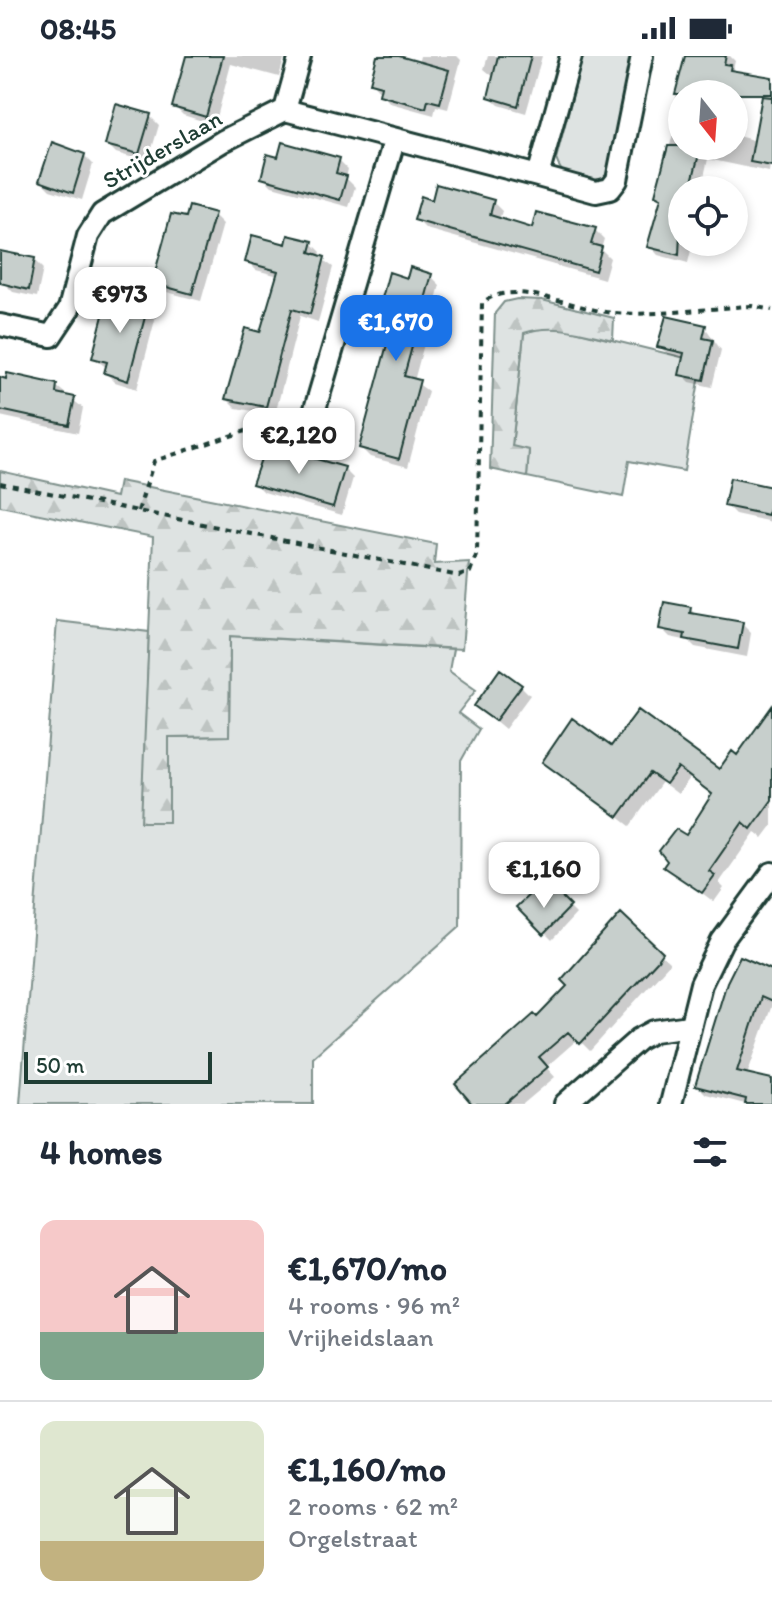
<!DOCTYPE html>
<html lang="en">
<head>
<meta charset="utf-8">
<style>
	:root { --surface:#fff; --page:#f2f2f3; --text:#1f2937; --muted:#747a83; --line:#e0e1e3; --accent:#1a73e8 }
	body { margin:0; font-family:Itim,sans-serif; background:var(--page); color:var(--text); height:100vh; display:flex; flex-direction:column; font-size:30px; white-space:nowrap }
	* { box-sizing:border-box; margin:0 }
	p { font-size:26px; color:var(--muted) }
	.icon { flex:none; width:44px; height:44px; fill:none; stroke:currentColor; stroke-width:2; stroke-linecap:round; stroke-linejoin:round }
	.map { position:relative; height:1048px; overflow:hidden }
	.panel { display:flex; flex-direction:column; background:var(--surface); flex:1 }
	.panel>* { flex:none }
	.needle { width:52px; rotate:163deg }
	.buttons { position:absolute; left:668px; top:24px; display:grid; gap:16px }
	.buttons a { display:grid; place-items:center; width:80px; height:80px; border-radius:50%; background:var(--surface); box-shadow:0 4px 12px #0003; font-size:40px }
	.scale { position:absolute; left:24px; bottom:20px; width:188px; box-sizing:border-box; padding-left:8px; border:4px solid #1f3d34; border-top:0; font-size:22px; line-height:28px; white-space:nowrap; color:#1f3d34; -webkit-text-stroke:6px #fff; paint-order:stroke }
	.price { position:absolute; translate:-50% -68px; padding:0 18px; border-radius:16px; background:#fff; color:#222; font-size:26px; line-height:52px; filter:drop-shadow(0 2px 4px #0008) }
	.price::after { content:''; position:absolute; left:50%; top:48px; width:24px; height:18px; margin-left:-12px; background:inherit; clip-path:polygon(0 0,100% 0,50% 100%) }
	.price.active { background:var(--accent); color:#fff }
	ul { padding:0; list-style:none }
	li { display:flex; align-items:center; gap:24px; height:200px; padding:0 40px }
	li+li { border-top:2px solid var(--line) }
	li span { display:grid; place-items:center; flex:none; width:224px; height:160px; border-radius:16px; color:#555 }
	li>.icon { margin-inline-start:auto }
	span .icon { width:96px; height:96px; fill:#fffc; stroke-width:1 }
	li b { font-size:34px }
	h2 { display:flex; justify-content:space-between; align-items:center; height:96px; padding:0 40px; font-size:34px }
	.status { display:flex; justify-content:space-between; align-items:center; height:56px; padding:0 40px; background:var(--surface); direction:ltr }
	.status svg { height:22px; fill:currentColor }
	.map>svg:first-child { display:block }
	.green { fill:#dee3e2; stroke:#7e908b; stroke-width:2 }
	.forest { fill:url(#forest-firs); stroke:#7e908b; stroke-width:2 }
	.shadow { fill:#0003 }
	.building { fill:#c7cfcc; stroke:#1f3d34; stroke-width:2 }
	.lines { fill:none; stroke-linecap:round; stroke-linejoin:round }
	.minor-casing { stroke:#1f3d34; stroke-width:26 }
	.path { stroke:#1f3d34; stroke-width:4; stroke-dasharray:6 6; stroke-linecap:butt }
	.minor { stroke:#fff; stroke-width:20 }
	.labels { text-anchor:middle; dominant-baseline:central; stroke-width:6; stroke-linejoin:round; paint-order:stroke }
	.street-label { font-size:24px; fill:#1f3d34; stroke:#fff }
</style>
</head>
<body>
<div class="status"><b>08:45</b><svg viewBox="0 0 49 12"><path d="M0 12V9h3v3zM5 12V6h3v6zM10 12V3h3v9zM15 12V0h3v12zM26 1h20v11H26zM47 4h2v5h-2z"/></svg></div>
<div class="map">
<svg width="772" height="1048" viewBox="0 0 772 1048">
	<defs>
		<pattern id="forest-firs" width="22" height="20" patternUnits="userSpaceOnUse" patternTransform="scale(2)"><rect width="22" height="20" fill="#dee3e2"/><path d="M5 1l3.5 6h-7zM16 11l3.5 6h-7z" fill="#bec4c2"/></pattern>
	</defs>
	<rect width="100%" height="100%" fill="#fff"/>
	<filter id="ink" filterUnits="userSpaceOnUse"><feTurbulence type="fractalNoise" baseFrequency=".0125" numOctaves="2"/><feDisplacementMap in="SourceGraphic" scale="16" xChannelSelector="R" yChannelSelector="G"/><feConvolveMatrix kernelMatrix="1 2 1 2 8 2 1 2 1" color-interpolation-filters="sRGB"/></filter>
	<g filter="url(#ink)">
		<path class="green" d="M 583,0 L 633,0 L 611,116 L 595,127 C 576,124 562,123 556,103 Z
			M 540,272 L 562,272 L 702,306 L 684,415 L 629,405 L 623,441 L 527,421 L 529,395 L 512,391 L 524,277 Z
			M 57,565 L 149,576 L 142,766 L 169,765 L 169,681 L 229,680 L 230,580 L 453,593 L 449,615 L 476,634 L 458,657 L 479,673 L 461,705 L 460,870 L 313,1001 L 313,1048 L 20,1048 Z"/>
		<path class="forest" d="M 517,243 L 542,244 L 614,262 L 613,284 C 583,277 554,267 524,277 L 512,390 L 529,394 L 527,421 L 490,413 L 495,257 L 504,246 Z
			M 0,415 L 116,441 L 119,425 L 436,488 L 434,508 L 469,506 L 462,593 L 230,580 L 229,680 L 169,681 L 169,766 L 141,766 L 153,481 L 0,450 Z"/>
		<path class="shadow" d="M 188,0 L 285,0 L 279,21 L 231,8 L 215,69 L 183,59 L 174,50 Z
			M 392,0 L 418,8 L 420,0 L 457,0 L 461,4 L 448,53 L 436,50 L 434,59 L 390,47 L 372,27 Z
			M 488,0 L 542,0 L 526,57 L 499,49 L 490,41 L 495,22 L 484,13 Z
			M 687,0 L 730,0 L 735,5 L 730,27 L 719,38 L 682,38 L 682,90 L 734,90 L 734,79 L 764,87 L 772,95 L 769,116 L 708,103 L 701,134 L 682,134 L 682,186 L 693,186 L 688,207 L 658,199 L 650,190 L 662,144 L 657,139 L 676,66 L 671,61 Z
			M 150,60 L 159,69 L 148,106 L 116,97 L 107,88 Z
			M 84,99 L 93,108 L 82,144 L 50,134 L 41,125 Z
			M 279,103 L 339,104 L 348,113 L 346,122 L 355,131 L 349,151 L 272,130 L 263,121 Z
			M 433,146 L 493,146 L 502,155 L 499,164 L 533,174 L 595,174 L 604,183 L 601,193 L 610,202 L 604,223 L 426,173 L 417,164 Z
			M 214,159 L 223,168 L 201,245 L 163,235 L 154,226 L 187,164 Z
			M 312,187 L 321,196 L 319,201 L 333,211 L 318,266 L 300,260 L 275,359 L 236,352 L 227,343 L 261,278 L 279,220 L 256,214 L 247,205 L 287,191 Z
			M 34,204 L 43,213 L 37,241 L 13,236 L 4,227 Z
			M 431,220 L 440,229 L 414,325 L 428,335 L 408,411 L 370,401 L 361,392 L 390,286 L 376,275 L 408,224 Z
			M 148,247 L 157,256 L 137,333 L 115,326 L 106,317 L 107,312 L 94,302 L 125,250 Z
			M 705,271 L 721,294 L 712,331 L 690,326 L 682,318 L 685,303 L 668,298 L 659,290 Z
			M 0,323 L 56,330 L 83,352 L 78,377 L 0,360 Z
			M 344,413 L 353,422 L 342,459 L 264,436 L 255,427 Z
			M 731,424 L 772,433 L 772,466 L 735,458 L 726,449 Z
			M 690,553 L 697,560 L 742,568 L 751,577 L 747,601 L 695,591 L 689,585 L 670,581 L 661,572 Z
			M 521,630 L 530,639 L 505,673 L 476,649 Z
			M 772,653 L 772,770 L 763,782 L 755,776 L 719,827 L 724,832 L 714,846 L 666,810 L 714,740 L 690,722 L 678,738 L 662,726 L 630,770 L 545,705 L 612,693 L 719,716 L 738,702 Z
			M 554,836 L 576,858 L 552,884 L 519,851 L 543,847 Z
			M 621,860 L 670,907 L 590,995 L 578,983 L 546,1011 L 555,1021 L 523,1048 L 475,1048 Z
			M 772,916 L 772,949 L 747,1019 L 772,1025 L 772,1048 L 745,1048 L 706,1038 L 697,1029 Z"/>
		<path class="building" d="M 186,0 L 223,0 L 206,61 L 172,51 Z
			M 377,0 L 399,0 L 449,14 L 440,47 L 428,44 L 426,52 L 379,39 L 381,30 L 370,27 Z
			M 498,0 L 531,0 L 518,50 L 488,41 Z
			M 685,0 L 726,0 L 724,8 L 731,9 L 730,14 L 772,21 L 772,38 L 675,38 Z
			M 762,40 L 772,41 L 772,110 L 750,106 Z
			M 116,48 L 151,58 L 139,98 L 105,89 Z
			M 52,86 L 85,98 L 73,137 L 39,125 Z
			M 282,86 L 340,102 L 336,117 L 347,120 L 340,144 L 261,122 L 267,98 L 278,101 Z
			M 668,90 L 701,90 L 690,134 L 682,134 L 679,199 L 647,191 L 661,142 L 655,139 Z
			M 436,128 L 494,144 L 490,159 L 532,172 L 536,156 L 596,172 L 591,188 L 602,191 L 595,215 L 414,164 L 421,140 L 432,144 Z
			M 189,150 L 215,157 L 192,238 L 152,227 L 171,158 L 186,161 Z
			M 252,179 L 286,188 L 288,179 L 313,185 L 310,196 L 325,201 L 310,258 L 292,253 L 266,351 L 225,343 L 245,272 L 260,276 L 278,215 L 245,206 Z
			M 0,195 L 35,202 L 29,234 L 0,227 Z
			M 410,211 L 432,218 L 404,320 L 420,324 L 399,403 L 359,392 L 389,281 L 373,276 L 389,216 L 407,222 Z
			M 126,238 L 149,246 L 128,325 L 104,317 L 107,306 L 92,302 L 107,244 L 123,248 Z
			M 666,260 L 706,269 L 703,282 L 713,284 L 704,324 L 679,319 L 684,297 L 657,291 Z
			M 7,317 L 57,328 L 56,337 L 75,341 L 69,369 L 0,354 L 0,321 L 6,323 Z
			M 266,389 L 345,411 L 333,451 L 252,428 Z
			M 730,422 L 772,431 L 768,459 L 724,450 Z
			M 664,546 L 691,551 L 690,557 L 743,566 L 738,593 L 684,583 L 685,578 L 659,573 Z
			M 500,613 L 522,629 L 495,665 L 474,650 Z
			M 772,650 L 772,744 L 751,773 L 743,766 L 709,815 L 715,819 L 702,837 L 663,811 L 667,805 L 659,795 L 676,773 L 686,779 L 712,738 L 678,712 L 666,728 L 650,717 L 618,761 L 542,706 L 572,662 L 611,690 L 638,654 L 719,713 L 732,695 L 737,699 Z
			M 554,833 L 571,850 L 543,879 L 516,851 L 533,835 L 543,844 Z
			M 621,857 L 663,897 L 658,904 L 580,988 L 568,976 L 539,1001 L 548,1011 L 505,1048 L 472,1048 L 455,1028 L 534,958 L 537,961 L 567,930 L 561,924 Z
			M 740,900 L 772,914 L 772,946 L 761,941 L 737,1015 L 772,1023 L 772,1048 L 745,1048 L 746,1043 L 695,1030 L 727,926 Z"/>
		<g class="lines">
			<defs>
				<path id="minor" d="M 285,54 L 538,120 L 571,0
					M 285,54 L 300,0
					M 538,120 L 596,136 L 610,133 L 617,124 L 642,0
					M 0,269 L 51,280 L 69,253 L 88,180 L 102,158 L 223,85 L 285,54
					M 315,353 L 394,85
					M 565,1048 L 639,983 L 654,975 L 689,970
					M 671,1048 L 701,928 L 722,885 L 772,817"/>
			</defs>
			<use href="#minor" class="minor-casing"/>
			<path class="path" d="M 0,427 L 459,520 L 470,516 L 477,497 L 482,247 C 513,221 576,254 614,257 C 659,260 707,252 752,250 L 772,254
				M 138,455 L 154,405 L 295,359"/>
			<use href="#minor" class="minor"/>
		</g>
	</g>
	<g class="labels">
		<g class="street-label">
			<text transform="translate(162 93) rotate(-30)">Strijderslaan</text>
		</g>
	</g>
</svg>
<div class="buttons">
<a><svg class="needle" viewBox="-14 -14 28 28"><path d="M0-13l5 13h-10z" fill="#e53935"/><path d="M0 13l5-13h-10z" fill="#747a83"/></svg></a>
<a><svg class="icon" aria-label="locate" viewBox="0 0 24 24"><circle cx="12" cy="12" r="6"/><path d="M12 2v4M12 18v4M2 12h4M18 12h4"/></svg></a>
</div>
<div class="scale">50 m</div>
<b class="price" style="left:120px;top:279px">€973</b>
<b class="price active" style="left:396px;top:307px">€1,670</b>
<b class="price" style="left:299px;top:420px">€2,120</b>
<b class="price" style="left:544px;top:854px">€1,160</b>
</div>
<section class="panel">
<h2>4 homes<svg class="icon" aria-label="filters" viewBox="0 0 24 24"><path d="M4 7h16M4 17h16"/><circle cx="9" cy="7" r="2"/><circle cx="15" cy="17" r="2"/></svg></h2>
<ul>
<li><span style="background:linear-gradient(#f6c9c9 70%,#7fa58c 0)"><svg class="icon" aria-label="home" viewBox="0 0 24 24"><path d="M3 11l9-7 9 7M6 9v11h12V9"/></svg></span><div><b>€1,670/mo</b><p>4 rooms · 96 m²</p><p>Vrijheidslaan</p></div></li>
<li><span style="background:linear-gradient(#dfe7d0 75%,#c2b280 0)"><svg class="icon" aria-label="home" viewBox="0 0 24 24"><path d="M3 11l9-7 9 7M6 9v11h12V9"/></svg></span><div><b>€1,160/mo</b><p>2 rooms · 62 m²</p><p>Orgelstraat</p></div></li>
</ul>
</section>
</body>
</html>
